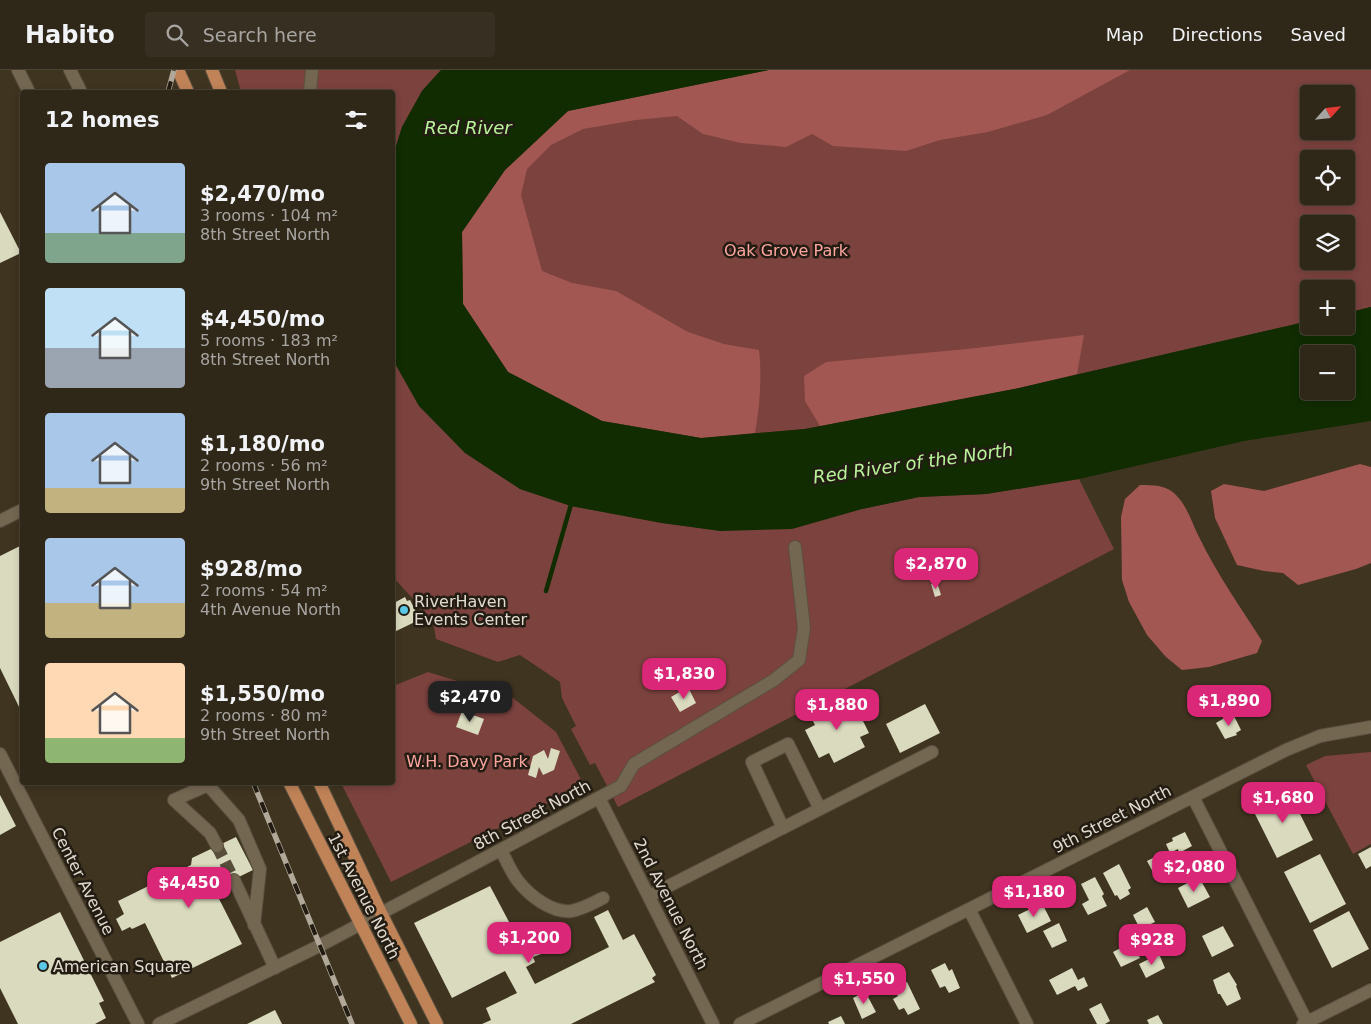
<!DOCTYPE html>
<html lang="en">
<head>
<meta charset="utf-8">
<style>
	:root { --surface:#2f2718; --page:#372f21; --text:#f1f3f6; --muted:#a7a5a2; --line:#4a4437; --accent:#db2777 }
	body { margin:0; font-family:"DejaVu Sans",sans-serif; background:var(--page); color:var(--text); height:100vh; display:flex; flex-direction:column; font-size:19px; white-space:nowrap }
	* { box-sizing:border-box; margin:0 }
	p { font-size:16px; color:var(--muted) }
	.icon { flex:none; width:28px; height:28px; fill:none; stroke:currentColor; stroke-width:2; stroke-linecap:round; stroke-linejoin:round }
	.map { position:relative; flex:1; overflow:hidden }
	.sheet { position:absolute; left:20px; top:20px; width:375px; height:695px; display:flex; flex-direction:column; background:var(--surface); border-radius:5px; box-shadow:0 2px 8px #0003,0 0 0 1px var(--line) }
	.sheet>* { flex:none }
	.needle { width:32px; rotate:63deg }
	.controls { position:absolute; left:1300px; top:15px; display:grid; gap:10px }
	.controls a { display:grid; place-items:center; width:55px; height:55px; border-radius:5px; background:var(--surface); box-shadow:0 2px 8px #0003,0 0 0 1px var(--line); font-size:25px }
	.price { position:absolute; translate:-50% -42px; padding:0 11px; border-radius:10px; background:var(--accent); color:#fff; font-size:16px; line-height:32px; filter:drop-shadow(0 1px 2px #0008) }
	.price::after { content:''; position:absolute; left:50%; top:30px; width:15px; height:11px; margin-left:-8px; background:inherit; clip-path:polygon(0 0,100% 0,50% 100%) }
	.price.on { background:#222; color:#fff }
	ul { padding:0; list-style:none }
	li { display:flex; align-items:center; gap:15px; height:125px; padding:0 25px }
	li span { display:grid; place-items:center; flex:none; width:140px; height:100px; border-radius:5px; color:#555 }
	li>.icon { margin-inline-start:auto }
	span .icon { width:60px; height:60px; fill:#fffc; stroke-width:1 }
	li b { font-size:21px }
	h2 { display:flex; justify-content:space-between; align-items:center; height:60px; padding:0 25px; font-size:21px }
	header { display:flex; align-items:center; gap:30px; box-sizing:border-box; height:70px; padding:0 25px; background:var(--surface); border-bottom:1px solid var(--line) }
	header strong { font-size:24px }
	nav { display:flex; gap:28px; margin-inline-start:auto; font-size:18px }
	.search { width:350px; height:45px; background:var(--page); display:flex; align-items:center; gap:12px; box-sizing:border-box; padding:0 18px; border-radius:5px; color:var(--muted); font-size:19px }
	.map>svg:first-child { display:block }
	.green { fill:#7b423e; fill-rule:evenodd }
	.forest { fill:#a35752 }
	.water { fill:#102c00; fill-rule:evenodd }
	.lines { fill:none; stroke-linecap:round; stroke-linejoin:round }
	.stream { stroke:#102c00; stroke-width:4.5 }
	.building { fill:#dadabf }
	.minor-tunnel { stroke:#574d3a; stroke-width:12; stroke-dasharray:12 6; stroke-linecap:butt }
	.minor-casing { stroke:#5b503f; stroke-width:14 }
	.major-casing { stroke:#5b503f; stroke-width:14 }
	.minor { stroke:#746752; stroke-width:12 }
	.major { stroke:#c08357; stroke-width:12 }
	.rail-casing { stroke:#b1a899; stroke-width:5.5 }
	.rail { stroke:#221c13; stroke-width:4; stroke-dasharray:11; stroke-linecap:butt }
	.poi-dot { fill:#5ac8e6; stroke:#221c13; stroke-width:2 }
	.labels { text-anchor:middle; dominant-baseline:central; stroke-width:5; stroke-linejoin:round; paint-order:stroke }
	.park-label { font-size:16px; fill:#fda69f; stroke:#221c13 }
	.poi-label { font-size:16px; fill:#e2dace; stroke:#221c13; text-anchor:start }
	.street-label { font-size:16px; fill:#e2dace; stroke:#221c13 }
	.water-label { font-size:18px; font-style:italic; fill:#b8f399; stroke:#221c13 }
</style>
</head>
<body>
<header>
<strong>Habito</strong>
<div class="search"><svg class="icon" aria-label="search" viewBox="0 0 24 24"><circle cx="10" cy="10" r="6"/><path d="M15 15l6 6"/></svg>Search here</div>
<nav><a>Map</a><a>Directions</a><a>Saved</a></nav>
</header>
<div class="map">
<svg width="1371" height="954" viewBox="0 0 1371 954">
	<rect width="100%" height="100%" fill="#3f3420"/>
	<path class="green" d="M 235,0 L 441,0 L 422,21 L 402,57 L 393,86 L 392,22 L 241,22 Z
		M 769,0 L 1371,0 L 1371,237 L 1346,243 L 1346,219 L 1309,219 L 1309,251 L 1019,318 L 805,359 L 701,368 L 508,302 L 505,100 L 568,41 ZM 1309,24 L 1346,24 L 1346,61 L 1309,61 ZM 1309,89 L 1346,89 L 1346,126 L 1309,126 ZM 1309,154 L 1346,154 L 1346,191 L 1309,191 Z
		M 392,289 L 419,336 L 520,419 L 571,436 L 662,453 L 721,461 L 862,439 L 919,427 L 986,424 L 1079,409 L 1114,479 L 618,737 L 595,693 L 590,695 L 571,659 L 576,656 L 562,628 L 560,612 L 520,585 L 498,592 L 436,569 L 433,551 L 393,507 Z
		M 428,602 L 513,628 L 556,662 L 584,715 L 391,812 L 341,713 L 392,712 L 393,616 Z
		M 1371,682 L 1371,774 L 1353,784 L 1306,695 L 1325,686 Z"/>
	<path class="forest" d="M 769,0 L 1130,0 L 1047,45 L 988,62 L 940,70 L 906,81 L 833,76 L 812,64 L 786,77 L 741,73 L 703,64 L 677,46 L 636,50 L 583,59 L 551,75 L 527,99 L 521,125 L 542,201 L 572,213 L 616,221 L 688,262 L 724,274 L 759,280 C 762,307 760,336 755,363 L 701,368 L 602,351 L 508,302 L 463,234 L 462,162 L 505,100 L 568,41 Z
		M 1084,265 L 1077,304 L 1019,318 L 820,356 L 805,331 L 804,306 L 826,292 L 967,279 Z
		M 1360,394 L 1371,397 L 1371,493 L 1356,499 L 1298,515 L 1283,503 L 1264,501 L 1237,495 L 1215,448 L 1211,421 L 1224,414 L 1264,421 Z
		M 1140,415 C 1153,415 1167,415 1176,425 C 1188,437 1192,454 1200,469 C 1217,504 1241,538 1262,571 L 1257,583 L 1209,597 L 1182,600 L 1166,587 L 1147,565 L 1129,532 L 1122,510 L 1121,447 L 1125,429 Z"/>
	<path class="water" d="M 441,0 L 769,0 L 568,41 L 505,100 L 462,162 L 463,234 L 508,302 L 602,351 L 701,368 L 805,359 L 1019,318 L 1309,251 L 1309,256 L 1346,256 L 1346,243 L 1371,237 L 1371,351 L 1244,371 L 1079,409 L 986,424 L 919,427 L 862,439 L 792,459 L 721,461 L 662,453 L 571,436 L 520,419 L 465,383 L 419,336 L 393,289 L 393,86 L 402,57 L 422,21 ZM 1309,284 L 1346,284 L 1346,321 L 1309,321 Z"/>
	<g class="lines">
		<path class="stream" d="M 546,521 L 572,431"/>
	</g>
	<path class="building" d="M 0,142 L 21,183 L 0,193 Z
		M 22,475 L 22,643 L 0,598 L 0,486 Z
		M 937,512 L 941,525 L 935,527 L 931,514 Z
		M 405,527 L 407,531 L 410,530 L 418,546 L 415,548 L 417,551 L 392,563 L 392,534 Z
		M 688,617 L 696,633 L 680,642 L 671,627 Z
		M 841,630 L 846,640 L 855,635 L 869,663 L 860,667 L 865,677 L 834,693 L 829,683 L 819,688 L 805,660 L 815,655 L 810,645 Z
		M 925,634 L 940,663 L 900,683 L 886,654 Z
		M 462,641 L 484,649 L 478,665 L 456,657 Z
		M 1231,644 L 1233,644 L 1241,660 L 1236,663 L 1237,665 L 1225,669 L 1216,653 Z
		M 551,678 L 560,681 L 554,700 L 543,705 L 539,697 L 536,708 L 528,705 L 533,686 L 544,680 L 548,689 Z
		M 1288,720 L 1313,770 L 1277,788 L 1252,738 Z
		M 0,725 L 16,756 L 0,765 Z
		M 1185,762 L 1192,776 L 1179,783 L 1178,779 L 1170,783 L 1166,774 L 1173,771 L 1172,768 Z
		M 236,767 L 253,800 L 214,819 L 242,874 L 172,908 L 145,853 L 132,859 L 130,857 L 122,861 L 116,849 L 124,844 L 118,831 L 191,795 L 192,788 Z
		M 1371,777 L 1371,796 L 1366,799 L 1358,784 Z
		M 1163,783 L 1171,798 L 1155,806 L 1147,791 Z
		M 1320,784 L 1346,834 L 1310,853 L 1284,802 Z
		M 1119,794 L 1131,818 L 1128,820 L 1130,824 L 1120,830 L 1117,825 L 1115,826 L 1103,803 Z
		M 1095,807 L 1104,824 L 1102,826 L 1107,836 L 1088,845 L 1082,834 L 1089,830 L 1081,814 Z
		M 1199,807 L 1210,827 L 1188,838 L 1178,818 Z
		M 490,816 L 517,867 L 533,859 L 544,883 L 533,887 L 535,892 L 526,897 L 535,914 L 609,877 L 594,847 L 608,840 L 623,870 L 634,864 L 656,905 L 652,908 L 655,912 L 571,954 L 482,954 L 491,950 L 486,938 L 517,923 L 505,901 L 452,928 L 414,853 Z
		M 1042,833 L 1051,851 L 1027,863 L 1018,845 Z
		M 1147,837 L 1155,852 L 1140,859 L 1133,845 Z
		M 1349,841 L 1369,879 L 1332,898 L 1313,860 Z
		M 60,842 L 104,931 L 99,933 L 106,948 L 95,954 L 18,954 L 0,918 L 0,872 Z
		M 1059,853 L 1067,871 L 1052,878 L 1043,861 Z
		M 1223,856 L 1234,876 L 1212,887 L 1202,866 Z
		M 1132,872 L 1140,888 L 1121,897 L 1113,882 Z
		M 1159,884 L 1165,898 L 1146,908 L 1139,894 Z
		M 945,893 L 949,901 L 952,899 L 960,918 L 949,923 L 945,916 L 940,918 L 931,900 Z
		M 1072,898 L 1078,910 L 1084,907 L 1088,916 L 1078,921 L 1075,916 L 1057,925 L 1049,910 Z
		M 1229,902 L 1237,915 L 1236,916 L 1241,929 L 1227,936 L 1220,924 L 1218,924 L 1213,910 Z
		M 907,912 L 920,939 L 908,945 L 904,938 L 899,940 L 893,929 L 898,926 L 894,919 Z
		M 864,922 L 866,925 L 867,925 L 876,942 L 862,949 L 853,928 Z
		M 1101,933 L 1110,951 L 1105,954 L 1097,954 L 1089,939 Z
		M 275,940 L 282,954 L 247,954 Z
		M 1158,945 L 1163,954 L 1149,954 L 1147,950 Z
		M 841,946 L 845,954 L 829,954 L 828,952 Z"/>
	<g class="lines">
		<path class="minor-tunnel" d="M 217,776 L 234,810"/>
		<defs>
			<path id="minor" d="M 18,0 L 29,22
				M 70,0 L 81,22
				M 310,22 L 312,0
				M 0,451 L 22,440
				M 0,684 L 138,954
				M 1193,727 L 1308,954
				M 599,728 L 713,954
				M 783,758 L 752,692 L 788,674 L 820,739
				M 217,776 L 210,763 L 174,730 L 208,715 L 239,750 L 260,799 L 254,855
				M 501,780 C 506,790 511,802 518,811 C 529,825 551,843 571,841 C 583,839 593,833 603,828
				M 234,810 L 275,898
				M 649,826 L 932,682
				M 969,839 L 1027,954
				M 159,954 L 319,876 L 621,716 L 634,694 L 774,610 L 799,590 L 804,558 L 795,477
				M 740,954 L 1286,680 L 1320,666 L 1371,657
				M 1303,954 L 1371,920"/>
			<path id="major" d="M 178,0 L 188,22
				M 212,0 L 221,22
				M 289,712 L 411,954
				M 319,712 L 381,843 L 437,954"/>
		</defs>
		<use href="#minor" class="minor-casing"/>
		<use href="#major" class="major-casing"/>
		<use href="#minor" class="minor"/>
		<use href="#major" class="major"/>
		<defs>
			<path id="rail" d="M 168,22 L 174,0
				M 253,712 L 352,954"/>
		</defs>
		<use href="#rail" class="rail-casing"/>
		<use href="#rail" class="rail"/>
	</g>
	<g class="poi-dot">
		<circle cx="404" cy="540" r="5"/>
		<circle cx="43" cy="896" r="5"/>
	</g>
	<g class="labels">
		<g class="park-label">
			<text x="786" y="180">Oak Grove Park</text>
			<text x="467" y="691">W.H. Davy Park</text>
		</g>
		<g class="poi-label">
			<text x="414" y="531">RiverHaven<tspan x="414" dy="18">Events Center</tspan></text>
			<text x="53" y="896">American Square</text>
		</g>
		<g class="street-label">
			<text transform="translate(532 745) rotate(-28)">8th Street North</text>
			<text transform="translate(1112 749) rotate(-27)">9th Street North</text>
			<text transform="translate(83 811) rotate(63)">Center Avenue</text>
			<text transform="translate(364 826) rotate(63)">1st Avenue North</text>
			<text transform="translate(671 834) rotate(63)">2nd Avenue North</text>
		</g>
		<g class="water-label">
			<text x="468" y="57">Red River</text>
			<text transform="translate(913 393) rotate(-8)">Red River of the North</text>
		</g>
	</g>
</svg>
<div class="controls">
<a><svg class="needle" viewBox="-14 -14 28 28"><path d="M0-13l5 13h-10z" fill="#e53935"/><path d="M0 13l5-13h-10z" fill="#a7a5a2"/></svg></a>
<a><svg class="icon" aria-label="locate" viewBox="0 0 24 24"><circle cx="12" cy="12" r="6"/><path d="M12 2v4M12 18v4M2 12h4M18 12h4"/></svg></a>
<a><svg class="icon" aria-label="layers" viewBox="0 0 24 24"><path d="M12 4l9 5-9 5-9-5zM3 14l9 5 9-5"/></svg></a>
<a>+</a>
<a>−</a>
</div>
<b class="price" style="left:936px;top:520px">$2,870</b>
<b class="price" style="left:684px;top:630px">$1,830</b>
<b class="price on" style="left:470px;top:653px">$2,470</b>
<b class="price" style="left:1229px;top:657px">$1,890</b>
<b class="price" style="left:837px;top:661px">$1,880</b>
<b class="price" style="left:1283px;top:754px">$1,680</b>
<b class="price" style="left:1194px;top:823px">$2,080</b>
<b class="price" style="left:189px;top:839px">$4,450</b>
<b class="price" style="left:1034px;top:848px">$1,180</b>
<b class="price" style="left:529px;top:894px">$1,200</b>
<b class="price" style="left:1152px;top:896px">$928</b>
<b class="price" style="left:864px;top:935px">$1,550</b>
<section class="sheet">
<h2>12 homes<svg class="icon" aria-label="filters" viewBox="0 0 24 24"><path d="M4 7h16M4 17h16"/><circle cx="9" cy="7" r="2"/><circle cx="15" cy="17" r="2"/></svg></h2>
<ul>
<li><span style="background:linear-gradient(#a9c7e8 70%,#7fa58c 0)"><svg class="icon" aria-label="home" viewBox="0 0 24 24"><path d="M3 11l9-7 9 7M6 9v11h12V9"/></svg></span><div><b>$2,470/mo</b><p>3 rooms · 104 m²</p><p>8th Street North</p></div></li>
<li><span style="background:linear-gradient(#bfe0f5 60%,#9aa5b1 0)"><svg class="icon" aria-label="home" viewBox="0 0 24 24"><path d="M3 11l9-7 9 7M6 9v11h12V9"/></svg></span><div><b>$4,450/mo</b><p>5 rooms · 183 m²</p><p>8th Street North</p></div></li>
<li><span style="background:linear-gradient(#a9c7e8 75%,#c2b280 0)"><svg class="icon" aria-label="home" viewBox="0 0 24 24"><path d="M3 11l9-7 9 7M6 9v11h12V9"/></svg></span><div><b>$1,180/mo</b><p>2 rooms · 56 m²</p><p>9th Street North</p></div></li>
<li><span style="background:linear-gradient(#a9c7e8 65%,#c2b280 0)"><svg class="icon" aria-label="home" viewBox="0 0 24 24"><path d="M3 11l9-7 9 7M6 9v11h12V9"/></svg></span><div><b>$928/mo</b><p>2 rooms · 54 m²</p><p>4th Avenue North</p></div></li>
<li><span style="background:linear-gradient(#ffd9b3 75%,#8fb573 0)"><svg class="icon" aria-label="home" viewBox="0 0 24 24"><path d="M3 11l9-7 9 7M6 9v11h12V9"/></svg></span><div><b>$1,550/mo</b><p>2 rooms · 80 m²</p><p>9th Street North</p></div></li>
</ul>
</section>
</div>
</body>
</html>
